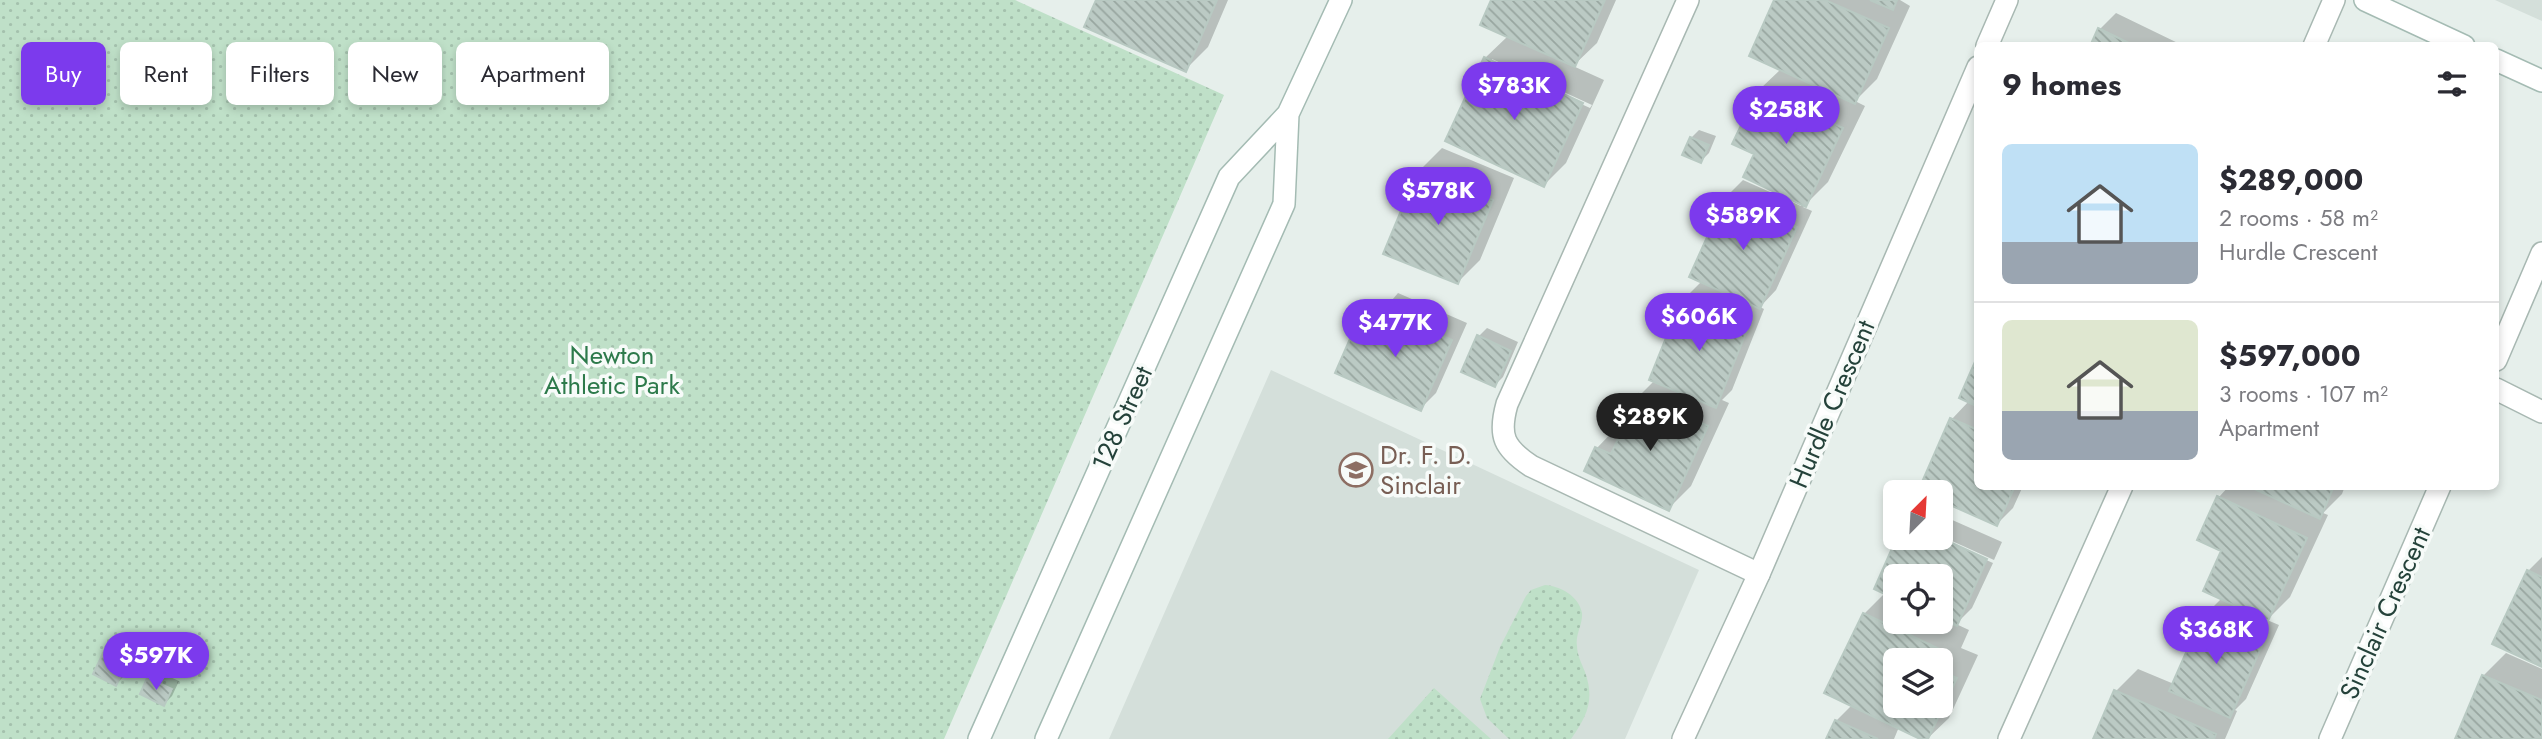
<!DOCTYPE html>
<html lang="en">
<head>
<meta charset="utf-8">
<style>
	:root { --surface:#fff; --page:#f7f7f7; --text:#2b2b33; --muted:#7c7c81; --line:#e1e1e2; --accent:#7c3aed }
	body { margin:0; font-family:Jost,sans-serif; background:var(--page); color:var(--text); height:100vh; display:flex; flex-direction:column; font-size:26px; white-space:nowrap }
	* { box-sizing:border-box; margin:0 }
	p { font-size:23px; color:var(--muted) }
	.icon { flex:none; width:38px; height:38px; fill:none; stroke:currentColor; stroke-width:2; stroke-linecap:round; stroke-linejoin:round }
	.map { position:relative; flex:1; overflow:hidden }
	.details { position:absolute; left:1974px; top:42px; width:525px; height:448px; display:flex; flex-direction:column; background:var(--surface); border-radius:10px; box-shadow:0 4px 10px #0003 }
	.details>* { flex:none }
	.hud { position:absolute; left:21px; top:42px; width:665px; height:63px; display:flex; gap:14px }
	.needle { width:46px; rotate:24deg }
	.buttons { position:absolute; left:1883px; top:480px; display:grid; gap:14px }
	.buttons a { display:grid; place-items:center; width:70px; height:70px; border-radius:10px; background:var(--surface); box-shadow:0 4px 10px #0003; font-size:35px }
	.price { position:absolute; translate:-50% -60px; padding:0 16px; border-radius:24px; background:var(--accent); color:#fff; font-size:23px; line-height:46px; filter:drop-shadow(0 2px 4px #0008) }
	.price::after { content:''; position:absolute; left:50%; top:42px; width:21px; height:16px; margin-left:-10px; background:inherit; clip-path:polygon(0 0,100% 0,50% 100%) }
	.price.active { background:#222; color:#fff }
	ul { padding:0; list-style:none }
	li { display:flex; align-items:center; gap:21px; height:175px; padding:0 28px }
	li+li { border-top:2px solid var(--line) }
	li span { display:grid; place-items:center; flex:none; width:196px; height:140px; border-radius:10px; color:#555 }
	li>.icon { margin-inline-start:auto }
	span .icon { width:84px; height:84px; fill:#fffc; stroke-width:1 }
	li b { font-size:30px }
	h2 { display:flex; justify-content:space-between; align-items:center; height:84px; padding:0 28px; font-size:30px }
	.chip { padding:0 24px; border-radius:10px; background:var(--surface); box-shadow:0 4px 10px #0003; font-size:24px; line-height:63px }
	.chip.active { background:var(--accent); color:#fff }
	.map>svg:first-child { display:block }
	.built { fill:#d4dfda }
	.park { fill:url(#park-dots) }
	.shadow { fill:#0003; fill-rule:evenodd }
	.building { fill:url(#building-back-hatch); stroke:#b8c9c2; stroke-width:2 }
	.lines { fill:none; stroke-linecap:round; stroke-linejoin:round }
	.service-casing { stroke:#a8b8b2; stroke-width:24 }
	.minor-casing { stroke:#a8b8b2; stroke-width:24 }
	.secondary-casing { stroke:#a4bbb3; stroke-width:24 }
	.service { stroke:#fff; stroke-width:21 }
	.minor { stroke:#fff; stroke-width:21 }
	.secondary { stroke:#fff; stroke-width:21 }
	.labels { text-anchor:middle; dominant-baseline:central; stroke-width:7; stroke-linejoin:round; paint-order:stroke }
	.park-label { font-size:26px; fill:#2d7a4b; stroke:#f7fbf9 }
	.street-label { font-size:26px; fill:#24423a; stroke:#f7fbf9 }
	.education-label { font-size:26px; fill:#785e54; stroke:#f7fbf9; text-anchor:start }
</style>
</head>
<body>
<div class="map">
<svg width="2542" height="739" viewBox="0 0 2542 739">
	<defs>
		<pattern id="park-dots" width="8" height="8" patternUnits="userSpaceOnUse" patternTransform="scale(1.75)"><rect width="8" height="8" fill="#bfe0c8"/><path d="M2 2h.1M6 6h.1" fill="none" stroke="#a4c1ad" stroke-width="1.8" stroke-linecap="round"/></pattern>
		<pattern id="building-back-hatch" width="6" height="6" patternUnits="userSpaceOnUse" patternTransform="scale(1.75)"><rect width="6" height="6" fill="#bbcac4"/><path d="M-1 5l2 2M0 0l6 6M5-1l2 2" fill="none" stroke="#98a6a0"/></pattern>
	</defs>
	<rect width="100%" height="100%" fill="#e6efeb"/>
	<path class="built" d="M 2495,0 L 2542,0 L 2542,21 Z
		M 1271,370 L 1699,570 L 1625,739 L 1109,739 Z"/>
	<path class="park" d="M 0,0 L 1015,0 L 1224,95 L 944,739 L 0,739 Z
		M 1545,585 C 1560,586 1579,596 1582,613 C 1583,624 1575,635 1577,646 C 1577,655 1582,664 1585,672 C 1595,700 1587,716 1571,739 L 1509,739 L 1487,718 L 1480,699 L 1500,647 L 1526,596 L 1531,590 Z
		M 1434,688 L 1491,739 L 1388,739 Z"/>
	<path class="shadow" d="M 1098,0 L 1228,0 L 1208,47 L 1185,70 Z
		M 1493,0 L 1616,0 L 1597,43 L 1573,66 L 1604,80 L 1566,163 L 1544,185 L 1485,58 L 1508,36 ZM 1492,59 L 1592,105 L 1590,108 L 1492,63 Z
		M 1776,0 L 1900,0 L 1910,6 L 1877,79 L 1855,101 L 1865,106 L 1828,182 L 1803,207 L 1812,211 L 1776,290 L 1760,307 L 1764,309 L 1732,390 L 1722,400 L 1729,403 L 1691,486 L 1669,508 L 1586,470 L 1597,448 L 1619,425 L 1625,428 L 1640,395 L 1654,381 L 1651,380 L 1684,299 L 1702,281 L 1727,196 L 1743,180 L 1801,206 L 1802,203 L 1756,153 L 1760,89 L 1781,69 Z
		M 2116,13 L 2184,46 L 2092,46 L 2100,29 Z
		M 1699,130 L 1716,136 L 1709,153 L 1701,161 L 1691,138 Z
		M 1442,148 L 1514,178 L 1480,260 L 1458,282 L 1419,171 Z
		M 1398,293 L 1467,323 L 1436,393 L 1420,409 L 1357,326 L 1373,310 L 1381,313 Z
		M 1487,328 L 1518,342 L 1503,377 L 1495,385 L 1479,336 Z
		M 1978,359 L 1978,486 L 2023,486 L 2013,508 L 1997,524 L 1941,499 L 1941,492 L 1920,490 L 1952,419 L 1969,401 Z
		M 2229,486 L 2345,486 L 2342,494 L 2323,513 L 2328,515 L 2290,597 L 2267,620 L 2279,625 L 2246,699 L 2235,710 L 2237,711 L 2225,739 L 2095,739 L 2116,691 L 2138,669 L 2174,684 L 2205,615 L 2222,598 L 2224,550 L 2219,497 Z
		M 1941,515 L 2002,542 L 1994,560 L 1941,536 Z
		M 1934,537 L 1993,563 L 1972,608 L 1956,624 L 1969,630 L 1961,648 L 1978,655 L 1949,718 L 1927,739 L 1899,727 L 1894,739 L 1828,739 L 1836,721 L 1852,705 L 1864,614 L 1885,593 L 1876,589 ZM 1895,576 L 1941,576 L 1941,621 L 1895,621 ZM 1895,660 L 1941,660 L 1941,705 L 1895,705 Z
		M 2542,557 L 2542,665 L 2528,571 Z
		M 112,646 L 133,656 L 124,676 L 116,684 L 104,654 Z
		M 2506,653 L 2542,669 L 2542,739 L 2457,739 L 2483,676 Z
		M 157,671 L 179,681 L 172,696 L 164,704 L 142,693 L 149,679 Z"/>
	<path class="building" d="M 1096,0 L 1217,0 L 1186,72 L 1084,27 Z
		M 1491,0 L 1605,0 L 1575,67 L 1480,25 Z
		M 1774,0 L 1825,0 L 1889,28 L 1855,104 L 1749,56 Z
		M 1870,0 L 1897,0 L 1893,10 Z
		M 2098,28 L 2135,46 L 2090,46 Z
		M 1484,57 L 1583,103 L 1544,187 L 1445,141 Z
		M 1759,88 L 1843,128 L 1806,207 L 1743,177 L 1754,154 L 1732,144 Z
		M 1690,137 L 1709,145 L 1701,163 L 1682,155 Z
		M 1418,170 L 1493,200 L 1458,284 L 1383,254 Z
		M 1726,195 L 1797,227 L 1760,309 L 1689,277 Z
		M 1682,298 L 1749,325 L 1716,408 L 1649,380 Z
		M 1381,308 L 1452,340 L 1421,411 L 1335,373 L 1356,325 L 1371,331 Z
		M 1477,335 L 1511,351 L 1495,387 L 1461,372 Z
		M 1978,355 L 1978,407 L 1959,398 Z
		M 1639,394 L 1708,426 L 1669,511 L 1584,471 L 1595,447 L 1611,454 Z
		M 1950,418 L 1978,430 L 1978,486 L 2015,486 L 1997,526 L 1941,501 L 1941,492 L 1918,491 Z
		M 2248,486 L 2334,486 L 2320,519 Z
		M 2217,496 L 2307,538 L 2268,621 L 2203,591 L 2221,551 L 2197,540 Z
		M 1897,537 L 1939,537 L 1987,559 L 1957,626 L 1941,619 L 1941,576 L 1895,576 L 1895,599 L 1874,589 Z
		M 2527,570 L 2542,577 L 2542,667 L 2492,644 Z
		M 1863,613 L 1948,653 L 1941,668 L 1941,660 L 1895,660 L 1895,705 L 1941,705 L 1941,671 L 1957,678 L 1928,739 L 1920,739 L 1824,693 Z
		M 2203,614 L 2264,641 L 2230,718 L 2169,691 Z
		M 103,653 L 126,665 L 116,686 L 93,674 Z
		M 2482,675 L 2542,700 L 2542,739 L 2455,739 Z
		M 147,678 L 172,689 L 164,706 L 140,694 Z
		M 2114,690 L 2216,734 L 2214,739 L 2093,739 Z
		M 1835,720 L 1878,739 L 1826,739 Z"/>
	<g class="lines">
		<defs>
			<path id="service" d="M 1688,0 L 1507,404 C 1498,436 1504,448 1531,466 L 1759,574
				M 2314,46 L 2334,0
				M 2496,389 L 2542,412
				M 2009,739 L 2122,486"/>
			<path id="minor" d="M 1987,46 L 2007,0
				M 2496,360 L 2542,253
				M 1683,739 L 1759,574 L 1978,67
				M 2330,739 L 2440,486"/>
			<path id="secondary" d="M 2365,0 L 2464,46
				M 2496,60 L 2542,81
				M 979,739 L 1229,177 L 1288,114 L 1341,0
				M 1046,739 L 1284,204 L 1288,114"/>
		</defs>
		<use href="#service" class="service-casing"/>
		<use href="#minor" class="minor-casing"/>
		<use href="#secondary" class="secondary-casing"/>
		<use href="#service" class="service"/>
		<use href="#minor" class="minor"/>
		<use href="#secondary" class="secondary"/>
	</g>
	<defs>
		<symbol id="school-ring" viewBox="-11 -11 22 22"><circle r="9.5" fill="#f7fbf9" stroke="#8d6e63" stroke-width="1.5"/><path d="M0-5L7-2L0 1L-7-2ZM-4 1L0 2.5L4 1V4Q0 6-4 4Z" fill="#8d6e63"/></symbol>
	</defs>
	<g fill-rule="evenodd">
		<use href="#school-ring" x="1337" y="451" width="38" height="38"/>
	</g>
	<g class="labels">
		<g class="park-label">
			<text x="612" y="355">Newton<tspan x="612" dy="30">Athletic Park</tspan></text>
		</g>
		<g class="street-label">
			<text transform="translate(1832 404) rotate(-67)">Hurdle Crescent</text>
			<text transform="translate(1122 418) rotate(-66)">128 Street</text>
			<text transform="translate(2385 613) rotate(-66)">Sinclair Crescent</text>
		</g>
		<g class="education-label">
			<text x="1380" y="455">Dr. F. D.<tspan x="1380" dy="30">Sinclair</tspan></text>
		</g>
	</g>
</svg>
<div class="buttons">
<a><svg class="needle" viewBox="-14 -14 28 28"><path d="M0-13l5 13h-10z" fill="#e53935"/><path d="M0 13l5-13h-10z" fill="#7c7c81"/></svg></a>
<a><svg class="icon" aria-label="locate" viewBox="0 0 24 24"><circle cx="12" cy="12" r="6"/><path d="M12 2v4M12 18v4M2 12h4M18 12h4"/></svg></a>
<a><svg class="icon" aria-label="layers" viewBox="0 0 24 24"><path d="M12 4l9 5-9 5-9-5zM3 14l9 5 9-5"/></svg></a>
</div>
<b class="price" style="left:1514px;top:122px">$783K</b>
<b class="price" style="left:1786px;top:146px">$258K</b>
<b class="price" style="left:1438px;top:227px">$578K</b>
<b class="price" style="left:1743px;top:252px">$589K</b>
<b class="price" style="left:1699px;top:353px">$606K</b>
<b class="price" style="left:1395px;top:359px">$477K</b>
<b class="price active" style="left:1650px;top:453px">$289K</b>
<b class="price" style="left:2216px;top:666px">$368K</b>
<b class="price" style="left:156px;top:692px">$597K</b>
<div class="hud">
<a class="chip active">Buy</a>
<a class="chip">Rent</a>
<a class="chip">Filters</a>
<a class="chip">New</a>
<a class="chip">Apartment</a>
</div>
<section class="details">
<h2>9 homes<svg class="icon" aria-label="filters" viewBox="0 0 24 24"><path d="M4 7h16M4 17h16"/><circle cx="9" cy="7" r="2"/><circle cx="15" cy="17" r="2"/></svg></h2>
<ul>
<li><span style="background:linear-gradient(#bfe0f5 70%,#9aa5b1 0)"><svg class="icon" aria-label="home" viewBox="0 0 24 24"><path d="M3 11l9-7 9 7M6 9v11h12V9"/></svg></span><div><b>$289,000</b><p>2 rooms · 58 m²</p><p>Hurdle Crescent</p></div></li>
<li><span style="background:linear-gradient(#dfe7d0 65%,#9aa5b1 0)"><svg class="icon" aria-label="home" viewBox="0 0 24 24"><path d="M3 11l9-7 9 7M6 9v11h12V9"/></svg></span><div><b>$597,000</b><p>3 rooms · 107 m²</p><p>Apartment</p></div></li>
</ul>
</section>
</div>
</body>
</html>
